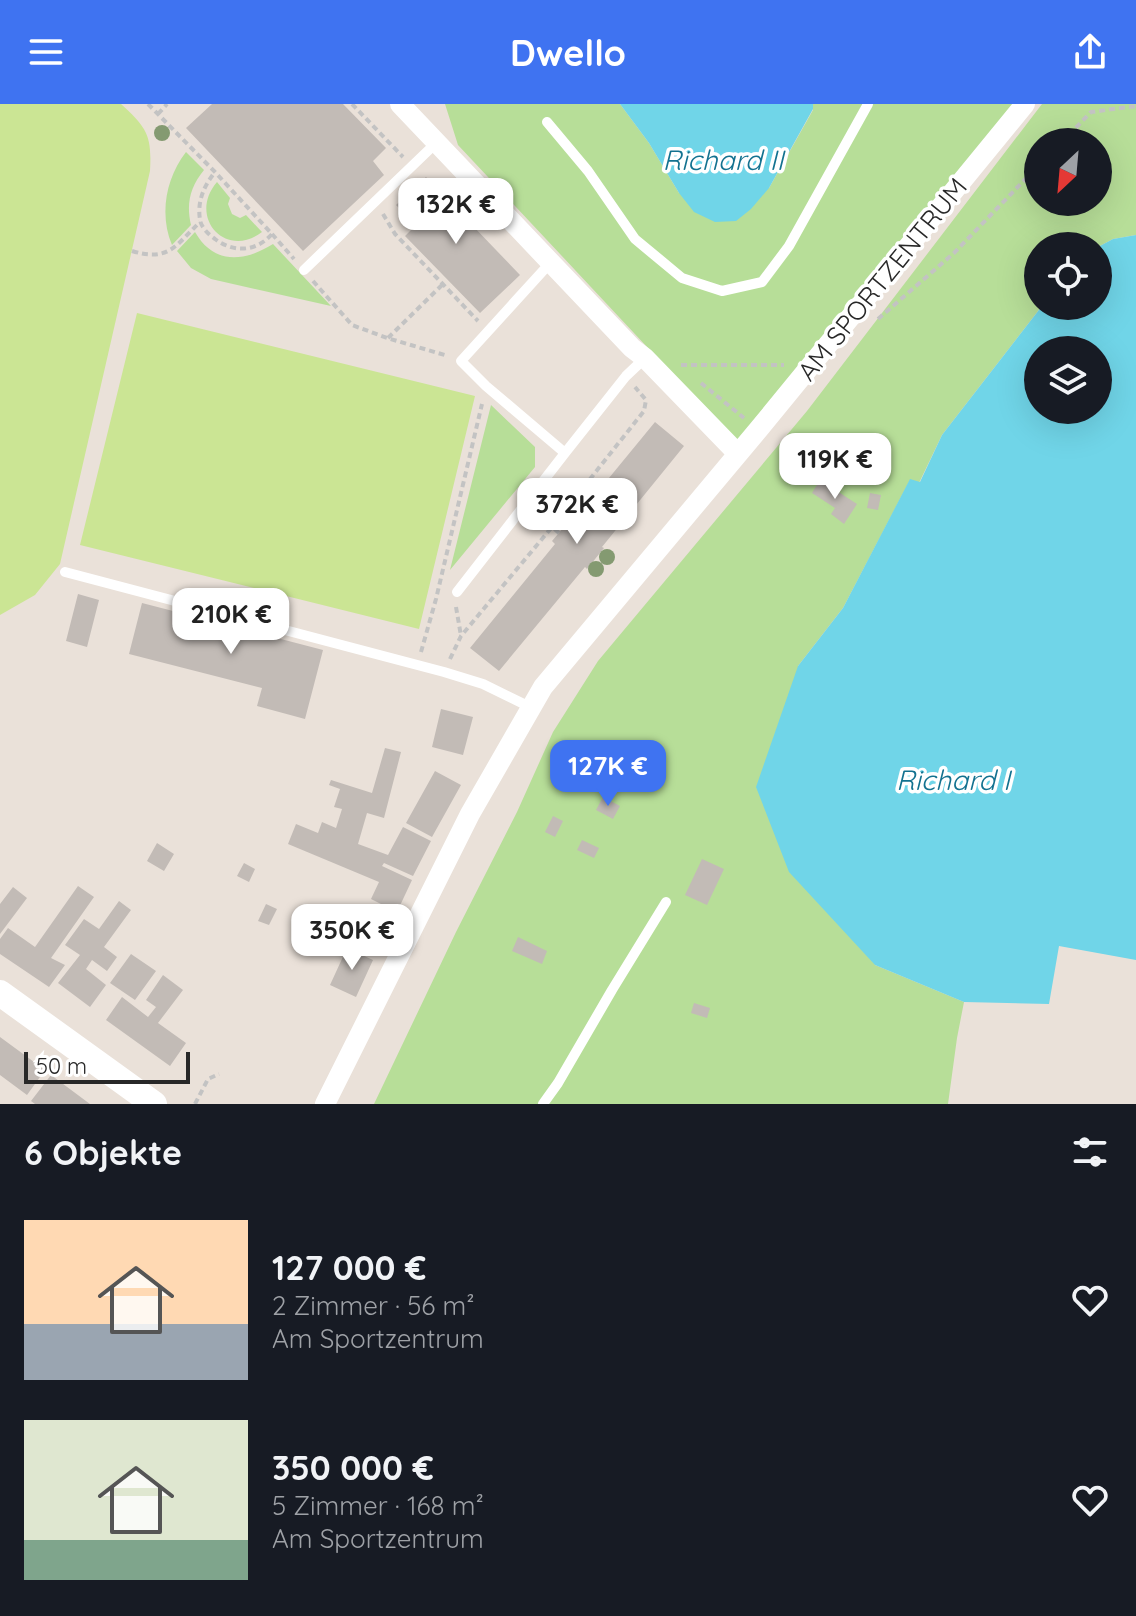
<!DOCTYPE html>
<html lang="de">
<head>
<meta charset="utf-8">
<style>
	:root { --surface:#171b24; --page:#242831; --text:#f1f3f6; --muted:#9ea1a6; --accent:#3f73f1 }
	body { margin:0; font-family:Quicksand,sans-serif; background:var(--page); color:var(--text); height:100vh; display:flex; flex-direction:column; font-size:30px; white-space:nowrap }
	* { box-sizing:border-box; margin:0 }
	p { font-size:26px; color:var(--muted) }
	.icon { flex:none; width:44px; height:44px; fill:none; stroke:currentColor; stroke-width:2; stroke-linecap:round; stroke-linejoin:round }
	.map { position:relative; height:1000px; overflow:hidden }
	.panel { display:flex; flex-direction:column; background:var(--surface); flex:1 }
	.panel>* { flex:none }
	.needle { width:52px; rotate:206deg }
	.controls { position:absolute; left:1024px; top:24px; display:grid; gap:16px }
	.controls a { display:grid; place-items:center; width:88px; height:88px; border-radius:50%; background:var(--surface); box-shadow:0 8px 32px #0002; font-size:40px }
	.scale { position:absolute; left:24px; bottom:20px; width:166px; box-sizing:border-box; padding-left:8px; border:4px solid #282828; border-top:0; font-size:22px; line-height:28px; white-space:nowrap; color:#282828; -webkit-text-stroke:6px #fff; paint-order:stroke }
	.price { position:absolute; translate:-50% -68px; padding:0 18px; border-radius:16px; background:#fff; color:#222; font-size:26px; line-height:52px; filter:drop-shadow(0 2px 4px #0008) }
	.price::after { content:''; position:absolute; left:50%; top:48px; width:24px; height:18px; margin-left:-12px; background:inherit; clip-path:polygon(0 0,100% 0,50% 100%) }
	.price.on { background:var(--accent); color:#fff }
	ul { padding:0; list-style:none }
	li { display:flex; align-items:center; gap:24px; height:200px; padding:0 24px }
	li span { display:grid; place-items:center; flex:none; width:224px; height:160px; border-radius:0px; color:#555 }
	li>.icon { margin-inline-start:auto }
	span .icon { width:96px; height:96px; fill:#fffc; stroke-width:1 }
	li b { font-size:34px }
	h2 { display:flex; justify-content:space-between; align-items:center; height:96px; padding:0 24px; font-size:34px }
	header { display:flex; justify-content:space-between; align-items:center; height:104px; padding:0 24px; background:var(--accent); color:#fff; font-size:36px; font-weight:700 }
	.map>svg:first-child { display:block }
	.green { fill:#b7de98; fill-rule:evenodd }
	.pitch { fill:#cbe594 }
	.water { fill:#70d5e8; fill-rule:evenodd }
	.building { fill:#c2bbb6 }
	.lines { fill:none; stroke-linecap:round; stroke-linejoin:round }
	.path { stroke:#c3c3c3; stroke-width:4; stroke-dasharray:6 4; stroke-linecap:butt }
	.service { stroke:#fff; stroke-width:10 }
	.minor { stroke:#fff; stroke-width:20 }
	.tertiary { stroke:#fff; stroke-width:26 }
	.tree { fill:#849a71 }
	.labels { text-anchor:middle; dominant-baseline:central; stroke-width:7; stroke-linejoin:round; paint-order:stroke }
	.street-label { font-size:26px; fill:#282828; stroke:#fff }
	.water-label { font-size:28px; font-style:italic; fill:#137290; stroke:#fff }
</style>
</head>
<body>
<header><svg class="icon" aria-label="menu" viewBox="0 0 24 24"><path d="M4 6h16M4 12h16M4 18h16"/></svg>Dwello<svg class="icon" aria-label="share" viewBox="0 0 24 24"><path d="M12 15V3M7 8l5-5 5 5M5 13v7h14v-7"/></svg></header>
<div class="map">
<svg width="1136" height="1000" viewBox="0 0 1136 1000">
	<rect width="100%" height="100%" fill="#eae1d9"/>
	<path class="green" d="M 445,0 L 620,0 L 649,39 L 679,89 L 769,84 L 813,6 L 813,0 L 1013,0 L 736,338 L 458,41 Z
		M 1042,0 L 1136,0 L 1136,131 L 1113,135 L 1098,143 L 1038,142 L 1038,202 L 1042,202 L 942,331 L 919,379 L 910,376 L 843,504 L 798,562 L 875,861 L 964,898 L 957,934 L 948,1000 L 374,1000 L 456,828 L 517,708 L 553,628 L 598,557 L 807,307 ZM 1038,38 L 1098,38 L 1098,98 L 1038,98 Z
		M 186,48 L 204,66 C 190,83 186,100 191,121 L 172,141 C 159,110 166,74 186,48 Z
		M 217,78 L 230,94 L 228,100 L 232,110 L 240,114 L 246,111 L 262,128 C 226,156 187,113 217,78 Z
		M 195,128 C 214,161 244,158 273,140 L 331,202 L 211,175 L 191,164 L 177,147 Z
		M 491,301 L 535,343 L 535,363 L 450,466 Z"/>
	<path class="pitch" d="M 0,0 L 121,0 C 147,24 152,31 150,67 L 60,460 L 35,491 L 0,511 Z
		M 137,209 L 475,292 L 419,525 L 80,441 Z"/>
	<path class="water" d="M 620,0 L 813,0 L 813,5 L 769,84 L 751,105 L 736,117 L 715,118 L 694,108 L 679,89 L 649,39 Z
		M 1136,131 L 1136,856 L 1059,842 L 1049,900 L 964,898 L 875,861 L 789,768 L 756,683 L 798,562 L 843,504 L 910,375 L 920,378 L 942,331 L 1042,202 L 1098,202 L 1098,143 L 1113,135 ZM 1038,246 L 1098,246 L 1098,306 L 1038,306 Z"/>
	<path class="building" d="M 212,0 L 343,0 L 386,44 L 373,57 L 384,71 L 303,147 L 186,24 Z
		M 426,73 L 520,171 L 480,209 L 405,132 L 416,121 L 396,101 Z
		M 655,318 L 684,342 L 602,443 L 604,444 L 587,465 L 585,463 L 499,567 L 470,544 L 555,440 L 552,437 L 569,417 L 572,419 Z
		M 820,376 L 857,400 L 844,420 L 831,410 L 835,404 L 812,389 Z
		M 870,389 L 881,391 L 878,406 L 867,404 Z
		M 78,490 L 99,496 L 87,543 L 66,537 Z
		M 142,499 L 323,546 L 305,615 L 257,602 L 262,584 L 129,550 Z
		M 441,605 L 473,613 L 463,651 L 432,643 Z
		M 629,641 L 647,652 L 640,665 L 621,655 Z
		M 385,644 L 401,648 L 384,714 L 367,709 L 358,740 L 388,751 L 403,723 L 431,737 L 413,772 L 384,759 L 382,762 L 412,776 L 397,808 L 371,795 L 379,778 L 288,740 L 296,720 L 318,729 L 322,718 L 336,724 L 342,705 L 334,703 L 340,685 L 329,681 L 331,676 L 372,689 Z
		M 435,667 L 461,681 L 432,733 L 406,719 Z
		M 603,693 L 620,702 L 613,715 L 596,706 Z
		M 553,712 L 563,717 L 555,733 L 545,728 Z
		M 582,736 L 599,744 L 594,754 L 577,746 Z
		M 157,739 L 174,750 L 164,767 L 147,757 Z
		M 702,755 L 724,765 L 707,801 L 685,791 Z
		M 244,759 L 255,765 L 249,778 L 237,772 Z
		M 78,782 L 94,793 L 51,854 L 65,861 L 49,883 L 0,850 L 0,835 L 8,824 L 35,843 Z
		M 13,783 L 27,794 L 0,830 L 0,800 Z
		M 119,797 L 131,806 L 104,843 L 117,853 L 107,867 L 92,856 L 86,865 L 106,881 L 90,903 L 58,879 L 80,851 L 65,841 L 84,815 L 99,825 Z
		M 266,800 L 277,805 L 269,821 L 258,817 Z
		M 369,803 L 394,815 L 377,850 L 352,838 Z
		M 518,833 L 547,847 L 542,860 L 512,847 Z
		M 347,844 L 373,856 L 356,893 L 330,881 Z
		M 131,850 L 156,867 L 135,896 L 110,879 Z
		M 163,871 L 183,886 L 158,919 L 186,939 L 170,962 L 106,916 L 122,893 L 148,913 L 156,903 L 146,896 Z
		M 694,899 L 710,904 L 707,914 L 691,909 Z
		M 0,933 L 45,966 L 27,991 L 0,971 Z
		M 51,971 L 90,1000 L 35,1000 L 31,997 Z"/>
	<g class="lines">
		<path class="path" d="M 148,0 L 215,68 L 272,130 C 256,148 234,149 215,135 C 209,131 201,123 200,116 C 197,97 204,82 215,68
			M 352,0 L 403,53
			M 158,10 L 167,0
			M 1062,38 L 1091,8 L 1136,2
			M 383,110 L 395,130 L 478,217
			M 272,130 L 294,155
			M 132,147 C 169,158 175,142 200,118
			M 313,177 L 352,221 L 387,234 L 448,252
			M 878,215 L 954,149 L 1038,62
			M 388,234 L 443,180
			M 681,261 L 784,261
			M 701,279 L 744,314
			M 559,429 L 552,423 L 644,307 L 646,296 L 635,283
			M 456,503 L 461,532
			M 421,548 L 436,495 L 482,300
			M 450,555 L 461,532 L 552,423 L 537,410
			M 195,1000 L 208,975 L 219,970"/>
		<path class="service" d="M 547,18 L 588,67 L 635,135 L 682,174 L 722,187 L 762,178 L 789,142 L 868,0
			M 304,166 L 436,39
			M 565,349 L 626,272 L 645,254
			M 65,468 L 444,568 L 483,580 L 530,603
			M 457,488 L 565,349 L 486,282 L 461,257 L 551,158
			M 543,1000 L 558,979 L 612,886 L 666,798"/>
		<path class="minor" d="M 400,0 L 632,244 L 645,254 L 738,350
			M 325,1000 L 470,710 L 543,583 L 758,326 L 1025,0"/>
		<path class="tertiary" d="M 0,889 L 154,1000"/>
	</g>
	<g class="tree">
		<circle cx="162" cy="29" r="8"/>
		<circle cx="607" cy="453" r="8"/>
		<circle cx="596" cy="465" r="8"/>
	</g>
	<g class="labels">
		<g class="street-label">
			<text transform="translate(882 175) rotate(-51)">AM SPORTZENTRUM</text>
		</g>
		<g class="water-label">
			<text x="723" y="55">Richard II</text>
			<text x="953" y="675">Richard I</text>
		</g>
	</g>
</svg>
<div class="controls">
<a><svg class="needle" viewBox="-14 -14 28 28"><path d="M0-13l5 13h-10z" fill="#e53935"/><path d="M0 13l5-13h-10z" fill="#9ea1a6"/></svg></a>
<a><svg class="icon" aria-label="locate" viewBox="0 0 24 24"><circle cx="12" cy="12" r="6"/><path d="M12 2v4M12 18v4M2 12h4M18 12h4"/></svg></a>
<a><svg class="icon" aria-label="layers" viewBox="0 0 24 24"><path d="M12 4l9 5-9 5-9-5zM3 14l9 5 9-5"/></svg></a>
</div>
<div class="scale">50 m</div>
<b class="price" style="left:456px;top:142px">132K €</b>
<b class="price" style="left:835px;top:397px">119K €</b>
<b class="price" style="left:577px;top:442px">372K €</b>
<b class="price" style="left:231px;top:552px">210K €</b>
<b class="price on" style="left:608px;top:704px">127K €</b>
<b class="price" style="left:352px;top:868px">350K €</b>
</div>
<section class="panel">
<h2>6 Objekte<svg class="icon" aria-label="filters" viewBox="0 0 24 24"><path d="M4 7h16M4 17h16"/><circle cx="9" cy="7" r="2"/><circle cx="15" cy="17" r="2"/></svg></h2>
<ul>
<li><span style="background:linear-gradient(#ffd9b3 65%,#9aa5b1 0)"><svg class="icon" aria-label="home" viewBox="0 0 24 24"><path d="M3 11l9-7 9 7M6 9v11h12V9"/></svg></span><div><b>127 000 €</b><p>2 Zimmer · 56 m²</p><p>Am Sportzentrum</p></div><svg class="icon" aria-label="heart" viewBox="0 0 24 24"><path d="M12 20l-8-8c-3-5 5-10 8-4 3-6 11-1 8 4z"/></svg></li>
<li><span style="background:linear-gradient(#dfe7d0 75%,#7fa58c 0)"><svg class="icon" aria-label="home" viewBox="0 0 24 24"><path d="M3 11l9-7 9 7M6 9v11h12V9"/></svg></span><div><b>350 000 €</b><p>5 Zimmer · 168 m²</p><p>Am Sportzentrum</p></div><svg class="icon" aria-label="heart" viewBox="0 0 24 24"><path d="M12 20l-8-8c-3-5 5-10 8-4 3-6 11-1 8 4z"/></svg></li>
</ul>
</section>
</body>
</html>
